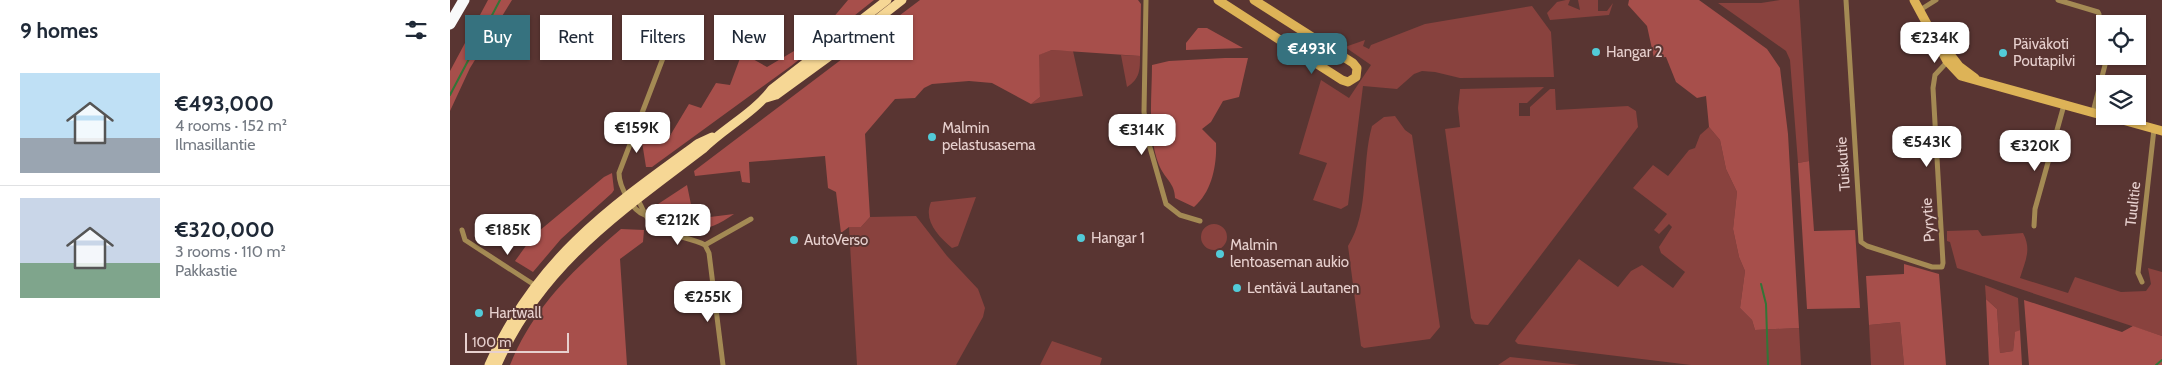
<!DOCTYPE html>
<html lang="en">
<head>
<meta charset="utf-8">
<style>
	:root { --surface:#fff; --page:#f6f6f7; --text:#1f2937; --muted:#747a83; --line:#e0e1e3; --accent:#36727f }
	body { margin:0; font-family:Cabin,sans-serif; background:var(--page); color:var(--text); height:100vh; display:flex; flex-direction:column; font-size:19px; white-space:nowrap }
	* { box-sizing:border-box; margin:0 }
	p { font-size:16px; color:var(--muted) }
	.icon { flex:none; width:28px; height:28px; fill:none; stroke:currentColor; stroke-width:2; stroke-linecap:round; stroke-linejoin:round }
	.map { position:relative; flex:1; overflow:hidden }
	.panel { display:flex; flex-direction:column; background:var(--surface); width:450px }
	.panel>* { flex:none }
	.hud { position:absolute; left:15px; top:15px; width:475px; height:45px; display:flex; gap:10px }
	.tools { position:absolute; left:1646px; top:15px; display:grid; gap:10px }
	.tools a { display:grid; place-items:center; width:50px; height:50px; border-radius:0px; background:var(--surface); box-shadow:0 1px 4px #0004; font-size:25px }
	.scale { position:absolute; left:15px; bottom:12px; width:104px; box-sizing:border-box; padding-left:5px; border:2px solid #e7d0ce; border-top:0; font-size:14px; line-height:18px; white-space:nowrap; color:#e7d0ce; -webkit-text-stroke:4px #593532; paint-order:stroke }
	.price { position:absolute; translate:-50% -42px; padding:0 11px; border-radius:10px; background:#fff; color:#222; font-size:16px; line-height:32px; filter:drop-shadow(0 1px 2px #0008) }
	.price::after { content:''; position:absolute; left:50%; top:30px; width:15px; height:11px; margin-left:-8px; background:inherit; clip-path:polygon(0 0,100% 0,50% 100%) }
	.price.active { background:var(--accent); color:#fff }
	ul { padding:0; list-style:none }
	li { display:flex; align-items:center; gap:15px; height:125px; padding:0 20px }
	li+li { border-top:1px solid var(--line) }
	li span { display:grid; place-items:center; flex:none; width:140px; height:100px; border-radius:0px; color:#555 }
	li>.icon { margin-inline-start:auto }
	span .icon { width:60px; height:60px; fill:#fffc; stroke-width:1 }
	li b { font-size:21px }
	h2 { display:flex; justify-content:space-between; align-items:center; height:60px; padding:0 20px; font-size:21px }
	.pill { padding:0 18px; border-radius:0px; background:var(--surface); box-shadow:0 1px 4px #0004; font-size:18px; line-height:45px }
	.pill.active { background:var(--accent); color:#fff }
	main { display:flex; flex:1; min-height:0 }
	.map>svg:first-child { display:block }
	.green { fill:#89423e }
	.forest { fill:#a74f4b }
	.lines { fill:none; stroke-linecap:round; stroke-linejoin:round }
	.stream { stroke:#337537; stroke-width:2 }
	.minor { stroke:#a48a54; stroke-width:5 }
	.secondary { stroke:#ddb357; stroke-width:9 }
	.primary { stroke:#f6d795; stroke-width:9 }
	.motorway { stroke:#f9f9f9; stroke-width:11 }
	.poi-dot { fill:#52cbd8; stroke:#593532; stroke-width:2 }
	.labels { text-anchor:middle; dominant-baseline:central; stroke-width:4; stroke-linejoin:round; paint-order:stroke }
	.poi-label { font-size:15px; fill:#e7d0ce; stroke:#593532; text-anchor:start }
	.street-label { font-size:15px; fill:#e7d0ce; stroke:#593532 }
</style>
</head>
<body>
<main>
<section class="panel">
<h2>9 homes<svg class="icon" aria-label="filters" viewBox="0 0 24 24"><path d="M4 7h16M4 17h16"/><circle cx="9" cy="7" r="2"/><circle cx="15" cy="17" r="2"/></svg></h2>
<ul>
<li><span style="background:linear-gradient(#bfe0f5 65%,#9aa5b1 0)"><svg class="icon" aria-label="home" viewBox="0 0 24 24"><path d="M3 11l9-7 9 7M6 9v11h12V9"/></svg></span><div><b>€493,000</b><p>4 rooms · 152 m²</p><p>Ilmasillantie</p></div></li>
<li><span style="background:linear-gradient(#c9d6e8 65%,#7fa58c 0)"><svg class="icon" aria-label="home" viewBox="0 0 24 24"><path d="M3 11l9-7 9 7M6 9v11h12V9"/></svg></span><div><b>€320,000</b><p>3 rooms · 110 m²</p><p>Pakkastie</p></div></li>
</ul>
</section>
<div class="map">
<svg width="1712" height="365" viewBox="0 0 1712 365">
	<rect width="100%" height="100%" fill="#593532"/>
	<path class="green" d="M 1116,0 L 1120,0 L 1118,5 L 1130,10 L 1128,0 L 1148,0 L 1148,11 L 1157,11 L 1163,3 L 1159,15 L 1100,20 L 1097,13 L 1107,2 Z
		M 1330,0 L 1349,0 L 1359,161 L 1348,163 L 1340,60 L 1336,51 L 1268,3 L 1311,3 Z
		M 1082,6 L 1101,32 L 1104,77 L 1010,78 L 985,72 L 972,71 L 964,74 L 947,89 L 913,86 L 898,205 L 891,209 L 863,200 L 877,163 L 849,154 L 871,80 L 899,98 L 921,65 L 895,47 L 915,40 L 913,46 L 919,49 L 921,45 L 975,24 Z
		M 602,50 L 623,51 L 633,96 L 581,104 L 590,97 L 588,55 Z
		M 671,55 L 690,56 C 690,70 690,79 677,87 Z
		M 1094,87 L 1077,103 L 1069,103 L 1069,116 L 1080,116 L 1080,107 L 1100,89 L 1105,89 L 1106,110 L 1178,106 L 1186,111 L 1188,127 L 1038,325 L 1025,324 L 1021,318 L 995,129 L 1010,127 L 1008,108 L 1010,89 Z
		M 945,116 L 955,130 L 962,135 L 990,327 L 980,339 L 914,348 L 911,346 L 898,246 C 920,211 911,165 922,126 L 934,117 Z
		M 1259,127 L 1270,140 L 1276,169 L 1287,192 L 1283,229 L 1289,257 L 1295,271 L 1290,308 L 1302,320 L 1305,330 L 1349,328 L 1351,365 L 1241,365 L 1068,344 L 1065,341 L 1068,336 L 1129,259 L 1168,287 L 1181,271 L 1192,265 L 1223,288 L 1235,272 L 1211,253 L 1209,247 L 1222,227 L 1219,224 L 1209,234 L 1204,230 L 1217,214 L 1183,188 L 1203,165 L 1218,176 L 1239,150 L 1245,148 L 1250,135 Z
		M 526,197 L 508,246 L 502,248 C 488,236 473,221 481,202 Z
		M 466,216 L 497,256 L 528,289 L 535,308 L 533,317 L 506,365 L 407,365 L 399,227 L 411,227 L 420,217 Z
		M751 237a13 13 0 1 1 26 0a13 13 0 1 1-26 0Z
		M 1528,230 L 1532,236 L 1573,233 C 1582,250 1575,261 1570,278 L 1618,293 L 1625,277 L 1671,292 L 1696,291 L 1701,284 L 1698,268 L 1712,272 L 1712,336 L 1507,268 L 1500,242 L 1497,241 L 1497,231 Z
		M 1535,285 L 1568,298 L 1570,330 L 1565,333 L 1563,351 L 1550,353 L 1547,309 L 1536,299 Z
		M 1450,322 L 1454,365 L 1421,365 L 1419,325 Z
		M 602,341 L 652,358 L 650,365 L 590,365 Z
		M 1060,357 L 1130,365 L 1048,365 Z"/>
	<path class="forest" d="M 38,0 L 62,0 L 20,68 L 0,111 L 0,71 Z
		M 398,0 L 424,0 L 341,66 L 202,167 L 196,167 L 192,142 L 201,132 L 218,139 L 239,104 L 251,108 L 266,83 L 280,85 L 292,53 L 317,67 L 366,38 Z
		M 470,0 L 688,0 L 691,4 L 690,56 L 602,50 L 589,55 L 590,97 L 581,104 L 542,83 L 519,81 L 482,84 L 474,88 L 465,98 L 445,99 L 415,134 L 420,217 L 411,227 L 399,227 L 391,233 L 386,192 L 378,188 L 375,156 L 299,162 L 300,183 L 292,182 L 290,171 L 245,176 L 244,171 Z
		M 1179,0 L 1249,0 L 1317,49 L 1330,68 L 1338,134 L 1349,328 L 1305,330 L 1302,320 L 1290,308 L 1295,271 L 1289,257 L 1283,229 L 1287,192 L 1276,169 L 1270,140 L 1259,127 L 1256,96 L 1247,98 L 1226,82 L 1216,57 L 1204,58 L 1197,26 L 1178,5 Z
		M 748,28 L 757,28 L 793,48 L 736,50 L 736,43 Z
		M 775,58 L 798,58 L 789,97 L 773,101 L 761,122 L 752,129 L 766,143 C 767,165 762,192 744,207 L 725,198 C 725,183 714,178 709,165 C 697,134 702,97 702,65 L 719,61 Z
		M 1359,161 L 1364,231 L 1405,230 L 1410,308 L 1357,309 L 1348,163 Z
		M 162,173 L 164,190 L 162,193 L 111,239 L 83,272 L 65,261 L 83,236 L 154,177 Z
		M 237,185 L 244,219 L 284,214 C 256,234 232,237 205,212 L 205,206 Z
		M 171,229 L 194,230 L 193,242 L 170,259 L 177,365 L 60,365 C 84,306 123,270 171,229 Z
		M 1454,264 L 1489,274 L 1496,365 L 1454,365 L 1450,322 L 1419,325 L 1416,276 L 1454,274 Z
		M 1536,299 L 1547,309 L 1550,353 L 1563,351 L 1565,332 L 1570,330 L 1572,365 L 1539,365 Z
		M 1574,300 L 1672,332 L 1683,326 L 1712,336 L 1712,365 L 1579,365 Z"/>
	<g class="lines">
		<path class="stream" d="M 0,95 L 50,0
			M 1311,284 L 1316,304 L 1318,365
			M 1706,365 L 1712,360"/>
		<path class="minor" d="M 696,0 L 694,112 L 699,144 L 716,204 L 730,215 L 750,221
			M 1396,0 L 1411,242 L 1417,246 L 1482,267 L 1492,267 L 1493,263 L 1483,88 L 1485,75 L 1498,61
			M 1608,0 L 1648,12 L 1649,14 L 1649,52 L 1655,65 L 1643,112
			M 1470,10 L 1486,0
			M 187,199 C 193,207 194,216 201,222 C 216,237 238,236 255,245 L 259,253 L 273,365
			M 195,215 C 182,211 169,186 169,173 L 223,32
			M 1584,226 L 1585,209 L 1614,105
			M 12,230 L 15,240 L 86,286
			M 255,245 L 301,219
			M 1692,282 L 1688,273 L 1704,129"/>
		<path class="secondary" d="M 768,0 L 892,80 L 898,82 L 906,77 L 907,68 L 903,63 L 804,0
			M 1464,0 L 1497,61 L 1511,76 L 1655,116
			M 1499,53 L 1509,66 L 1525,78
			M 1658,116 L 1712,131"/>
		<path class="primary" d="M 316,98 L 326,95 L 392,47 L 452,0
			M 39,365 C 86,259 159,208 249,143 L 262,137
			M 47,365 C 91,265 169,213 253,149 C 274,128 304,113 322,89 L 437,0"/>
		<path class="motorway" d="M 0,24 L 14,0"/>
	</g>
	<g class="poi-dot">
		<circle cx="1146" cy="52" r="5"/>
		<circle cx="1553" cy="53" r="5"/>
		<circle cx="482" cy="137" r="5"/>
		<circle cx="631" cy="238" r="5"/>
		<circle cx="344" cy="240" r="5"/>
		<circle cx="770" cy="254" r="5"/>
		<circle cx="787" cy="288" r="5"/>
		<circle cx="29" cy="313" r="5"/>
	</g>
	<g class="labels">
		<g class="poi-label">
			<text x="1563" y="44">Päiväkoti<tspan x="1563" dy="17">Poutapilvi</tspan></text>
			<text x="1156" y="52">Hangar 2</text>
			<text x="492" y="128">Malmin<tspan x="492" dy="17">pelastusasema</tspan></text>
			<text x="641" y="238">Hangar 1</text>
			<text x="354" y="240">AutoVerso</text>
			<text x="780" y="245">Malmin<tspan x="780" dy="17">lentoaseman aukio</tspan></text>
			<text x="797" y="288">Lentävä Lautanen</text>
			<text x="39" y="313">Hartwall</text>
		</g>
		<g class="street-label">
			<text transform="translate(1393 164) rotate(-94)">Tuiskutie</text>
			<text transform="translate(1683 204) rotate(-84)">Tuulitie</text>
			<text transform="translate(1478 220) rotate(-94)">Pyrytie</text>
		</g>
	</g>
</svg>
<div class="tools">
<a><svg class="icon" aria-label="locate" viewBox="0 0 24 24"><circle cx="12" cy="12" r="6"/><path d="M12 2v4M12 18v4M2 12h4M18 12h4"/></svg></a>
<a><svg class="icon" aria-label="layers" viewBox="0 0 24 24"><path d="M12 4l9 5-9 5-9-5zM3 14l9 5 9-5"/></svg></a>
</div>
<div class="scale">100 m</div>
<b class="price" style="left:1485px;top:64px">€234K</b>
<b class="price active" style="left:862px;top:75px">€493K</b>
<b class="price" style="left:187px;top:154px">€159K</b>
<b class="price" style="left:692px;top:156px">€314K</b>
<b class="price" style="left:1477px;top:168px">€543K</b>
<b class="price" style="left:1585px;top:172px">€320K</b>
<b class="price" style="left:228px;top:246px">€212K</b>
<b class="price" style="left:58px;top:256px">€185K</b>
<b class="price" style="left:258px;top:323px">€255K</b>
<div class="hud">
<a class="pill active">Buy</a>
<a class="pill">Rent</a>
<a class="pill">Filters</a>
<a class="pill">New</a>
<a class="pill">Apartment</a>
</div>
</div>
</main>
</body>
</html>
